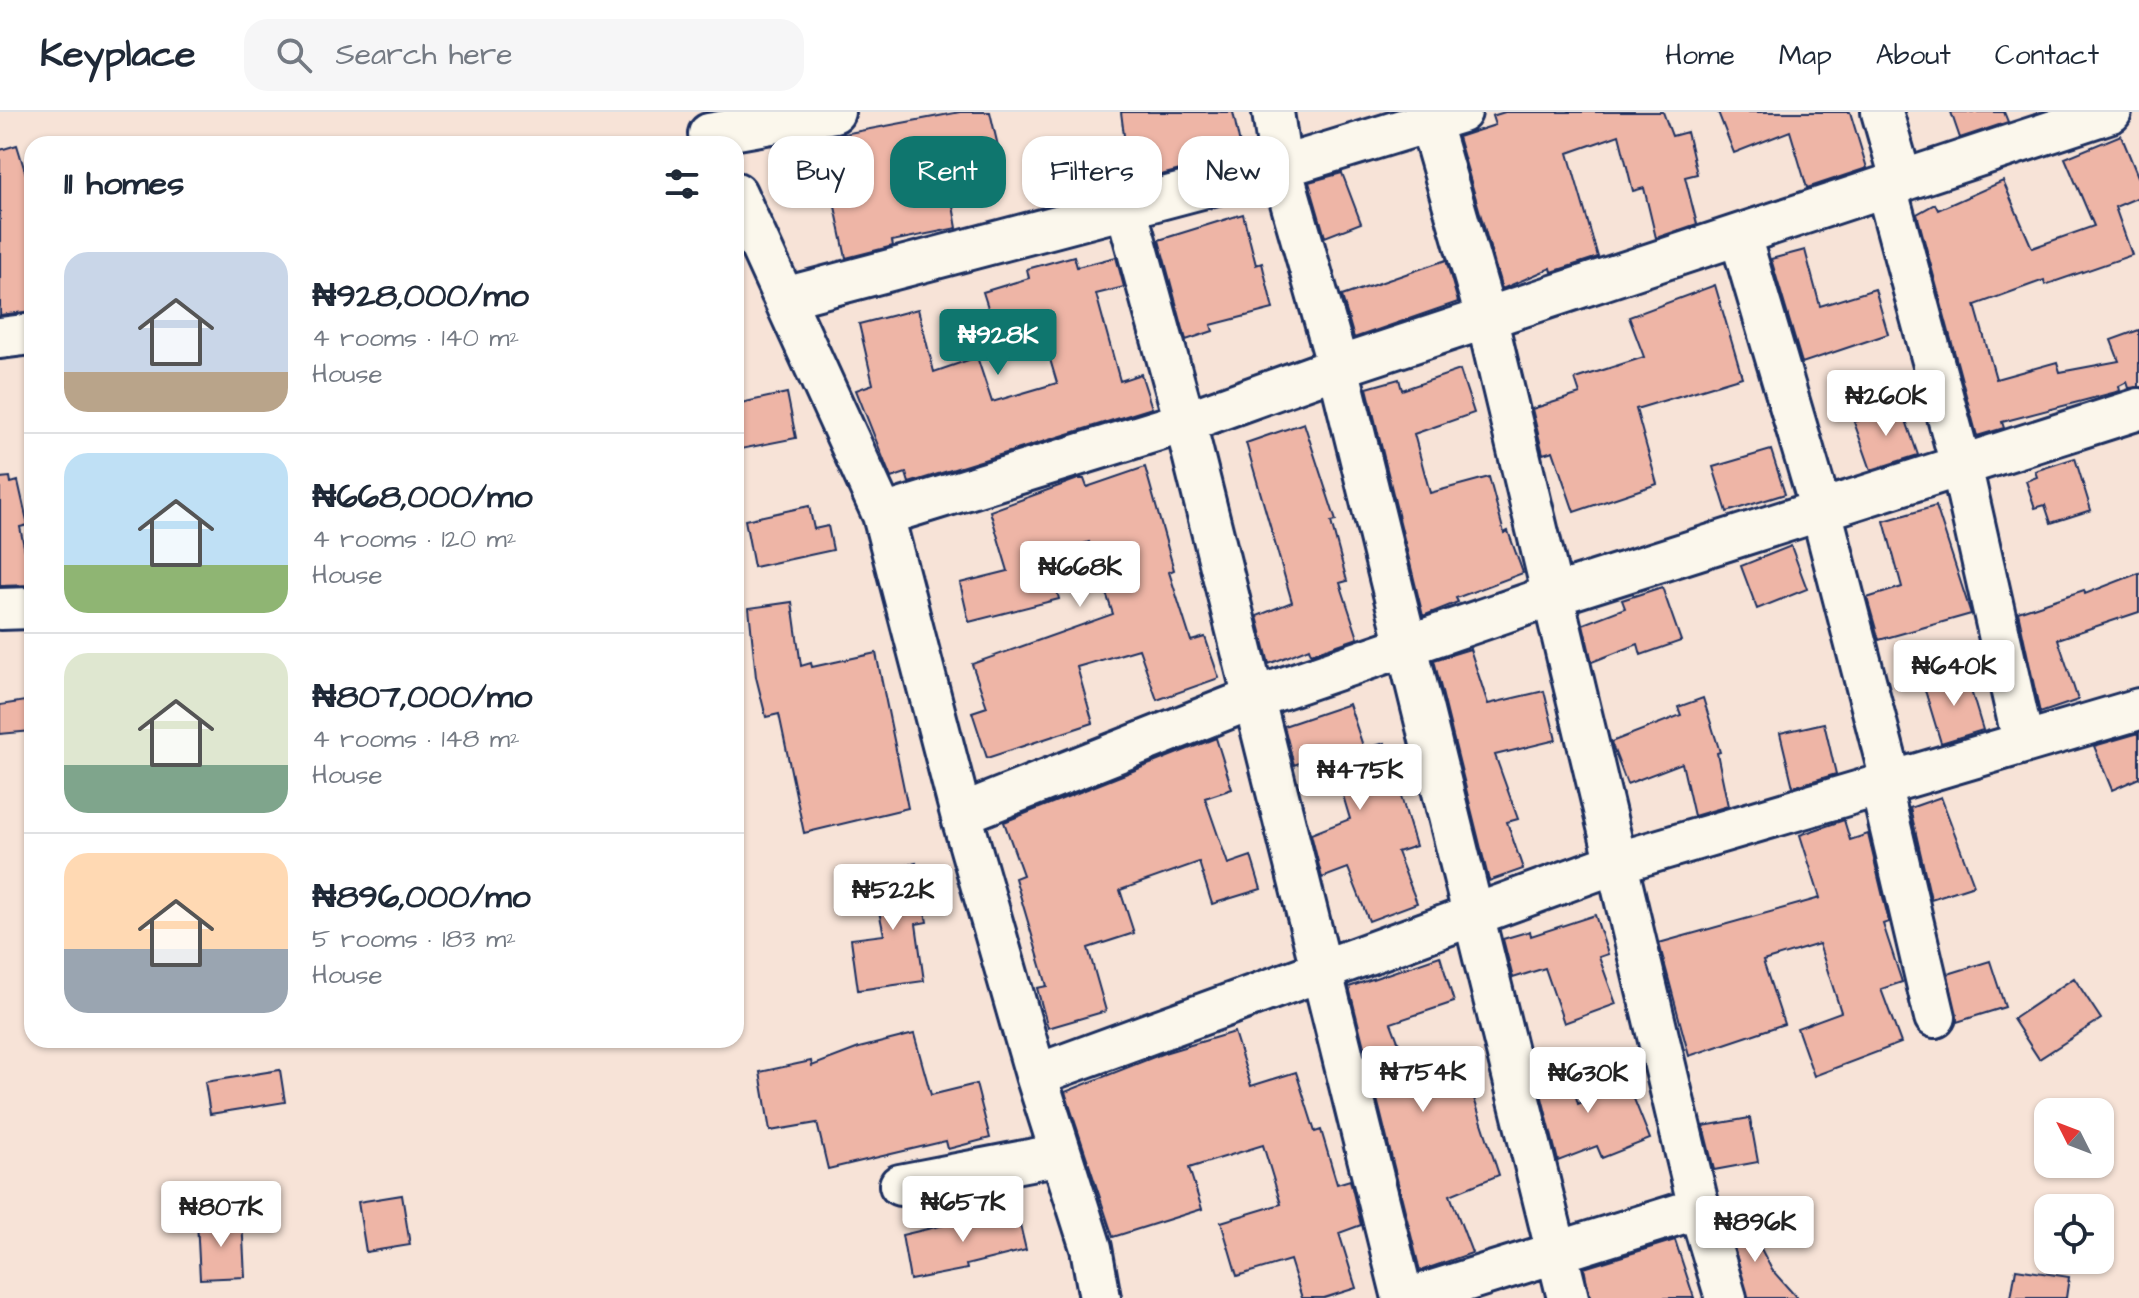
<!DOCTYPE html>
<html lang="en">
<head>
<meta charset="utf-8">
<style>
	:root { --surface:#fff; --page:#f6f6f7; --text:#1f2937; --muted:#747a83; --line:#e0e1e3; --accent:#0f766e }
	body { margin:0; font-family:"Architects Daughter",sans-serif; background:var(--page); color:var(--text); height:100vh; display:flex; flex-direction:column; font-size:30px; white-space:nowrap }
	* { box-sizing:border-box; margin:0 }
	p { font-size:26px; color:var(--muted) }
	.icon { flex:none; width:44px; height:44px; fill:none; stroke:currentColor; stroke-width:2; stroke-linecap:round; stroke-linejoin:round }
	.map { position:relative; flex:1; overflow:hidden }
	.sheet { position:absolute; left:24px; top:24px; width:720px; height:912px; display:flex; flex-direction:column; background:var(--surface); border-radius:24px; box-shadow:0 2px 6px #0004 }
	.sheet>* { flex:none }
	.banner { position:absolute; left:768px; top:24px; width:760px; height:72px; display:flex; gap:16px }
	.needle { width:52px; rotate:312deg }
	.tools { position:absolute; left:2034px; top:986px; display:grid; gap:16px }
	.tools a { display:grid; place-items:center; width:80px; height:80px; border-radius:16px; background:var(--surface); box-shadow:0 2px 6px #0004; font-size:40px }
	.price { position:absolute; translate:-50% -68px; padding:0 18px; border-radius:8px; background:#fff; color:#222; font-size:26px; line-height:52px; filter:drop-shadow(0 2px 4px #0008) }
	.price::after { content:''; position:absolute; left:50%; top:48px; width:24px; height:18px; margin-left:-12px; background:inherit; clip-path:polygon(0 0,100% 0,50% 100%) }
	.price.selected { background:var(--accent); color:#fff }
	ul { padding:0; list-style:none }
	li { display:flex; align-items:center; gap:24px; height:200px; padding:0 40px }
	li+li { border-top:2px solid var(--line) }
	li span { display:grid; place-items:center; flex:none; width:224px; height:160px; border-radius:24px; color:#555 }
	li>.icon { margin-inline-start:auto }
	span .icon { width:96px; height:96px; fill:#fffc; stroke-width:1 }
	li b { font-size:34px }
	h2 { display:flex; justify-content:space-between; align-items:center; height:96px; padding:0 40px; font-size:34px }
	.tag { padding:0 28px; border-radius:24px; background:var(--surface); box-shadow:0 2px 6px #0004; font-size:28px; line-height:72px }
	.tag.selected { background:var(--accent); color:#fff }
	header { display:flex; align-items:center; gap:48px; box-sizing:border-box; height:112px; padding:0 40px; background:var(--surface); border-bottom:2px solid var(--line) }
	header strong { font-size:38px }
	nav { display:flex; gap:44px; margin-inline-start:auto; font-size:28px }
	.search { width:560px; height:72px; background:var(--page); display:flex; align-items:center; gap:20px; box-sizing:border-box; padding:0 28px; border-radius:24px; color:var(--muted); font-size:30px }
	.map>svg:first-child { display:block }
	.building { fill:#eeb5a6; stroke:#1b2f5e; stroke-width:2 }
	.lines { fill:none; stroke-linecap:round; stroke-linejoin:round }
	.minor-casing { stroke:#1b2f5e; stroke-width:46 }
	.minor { stroke:#fbf7ec; stroke-width:40 }
</style>
</head>
<body>
<header>
<strong>Keyplace</strong>
<div class="search"><svg class="icon" aria-label="search" viewBox="0 0 24 24"><circle cx="10" cy="10" r="6"/><path d="M15 15l6 6"/></svg>Search here</div>
<nav><a>Home</a><a>Map</a><a>About</a><a>Contact</a></nav>
</header>
<div class="map">
<svg width="2139" height="1186" viewBox="0 0 2139 1186">
	<rect width="100%" height="100%" fill="#f7e3d7"/>
	<filter id="ink" filterUnits="userSpaceOnUse"><feTurbulence type="fractalNoise" baseFrequency=".0125" numOctaves="2"/><feDisplacementMap in="SourceGraphic" scale="16" xChannelSelector="R" yChannelSelector="G"/><feConvolveMatrix kernelMatrix="1 2 1 2 8 2 1 2 1" color-interpolation-filters="sRGB"/></filter>
	<g filter="url(#ink)">
		<path class="building" d="M 960,0 L 990,0 L 1001,47 L 947,60 L 957,116 L 892,129 L 893,134 L 846,146 L 833,85 L 828,86 L 817,27 Z
			M 1121,0 L 1233,0 L 1242,42 L 1130,71 Z
			M 1505,0 L 1663,0 L 1672,24 L 1687,20 L 1697,62 L 1685,65 L 1697,112 L 1656,126 L 1644,76 L 1633,79 L 1619,23 L 1568,41 L 1598,145 L 1552,160 L 1551,156 L 1502,177 L 1458,25 L 1495,13 L 1492,4 Z
			M 1718,0 L 1850,0 L 1867,56 L 1807,76 L 1790,19 L 1734,41 Z
			M 1951,0 L 2004,0 L 2008,10 L 1960,26 Z
			M 2121,23 L 2139,67 L 2139,85 L 2115,95 L 2132,143 L 2045,173 L 2044,168 L 1975,193 L 1996,267 L 2057,250 L 2060,260 L 2119,249 L 2111,228 L 2139,218 L 2139,275 L 2129,276 L 2127,270 L 2119,274 L 2120,279 L 2002,310 L 2004,316 L 1977,324 L 1917,102 L 1935,92 L 1938,98 L 2003,69 L 2032,136 L 2094,114 L 2065,46 Z
			M 17,33 L 32,82 L 32,199 L 0,203 L 0,38 Z
			M 1342,61 L 1361,111 L 1325,125 L 1309,70 Z
			M 1243,102 L 1256,153 L 1262,151 L 1273,197 L 1211,213 L 1213,219 L 1186,228 L 1159,128 Z
			M 1805,138 L 1820,194 L 1875,177 L 1888,222 L 1802,251 L 1771,147 Z
			M 1074,144 L 1077,155 L 1116,145 L 1124,175 L 1096,182 L 1120,269 L 1141,262 L 1152,296 L 909,371 L 906,361 L 891,366 L 856,278 L 873,272 L 859,212 L 918,197 L 934,260 L 977,245 L 992,290 L 1057,271 L 1039,210 L 997,224 L 983,180 L 1029,166 L 1027,157 Z
			M 1446,148 L 1458,190 L 1354,226 L 1342,184 Z
			M 1715,173 L 1742,265 L 1636,297 L 1657,372 L 1574,400 L 1553,339 L 1543,342 L 1532,297 L 1580,282 L 1575,267 L 1644,245 L 1629,205 Z
			M 1460,258 L 1474,301 L 1414,322 L 1430,381 L 1489,365 L 1504,421 L 1508,419 L 1523,461 L 1456,486 L 1458,490 L 1423,504 L 1367,276 L 1399,267 L 1402,278 Z
			M 787,281 L 796,326 L 736,338 L 736,292 Z
			M 1901,294 L 1918,343 L 1871,358 L 1854,310 Z
			M 1304,311 L 1336,409 L 1331,410 L 1347,469 L 1340,471 L 1358,526 L 1311,542 L 1309,536 L 1269,552 L 1257,504 L 1292,490 L 1246,331 Z
			M 1771,338 L 1785,382 L 1727,400 L 1713,355 Z
			M 2075,346 L 2091,398 L 2051,411 L 2045,393 L 2035,396 L 2026,369 L 2037,365 L 2035,359 Z
			M 1145,355 L 1174,458 L 1169,460 L 1191,529 L 1205,525 L 1219,566 L 1157,588 L 1139,537 L 1077,555 L 1093,611 L 987,646 L 972,600 L 987,595 L 972,552 L 1113,502 L 1089,430 L 1048,444 L 1059,487 L 969,510 L 960,471 L 1008,459 L 990,399 L 1078,367 L 1084,367 L 1087,375 Z
			M 10,365 L 11,371 L 18,369 L 28,413 L 20,415 L 32,473 L 0,474 L 0,366 Z
			M 809,394 L 814,417 L 828,414 L 833,438 L 754,455 L 745,408 Z
			M 1936,394 L 1971,502 L 1879,528 L 1867,486 L 1902,475 L 1884,409 Z
			M 1791,434 L 1807,477 L 1757,497 L 1741,454 Z
			M 2139,461 L 2139,500 L 2058,527 L 2078,588 L 2040,601 L 2018,500 L 2084,478 L 2085,482 Z
			M 1662,475 L 1681,529 L 1641,543 L 1638,532 L 1592,550 L 1583,512 L 1625,496 L 1622,488 Z
			M 792,490 L 801,554 L 811,551 L 812,555 L 876,541 L 908,696 L 804,721 L 779,602 L 766,605 L 756,565 L 749,496 Z
			M 1470,537 L 1488,592 L 1544,579 L 1556,628 L 1495,643 L 1518,707 L 1507,710 L 1523,757 L 1489,769 L 1434,548 Z
			M 1966,562 L 1983,618 L 1941,631 L 1924,575 Z
			M 1703,586 L 1720,640 L 1717,641 L 1728,694 L 1694,704 L 1682,651 L 1627,672 L 1611,630 L 1681,603 L 1678,595 Z
			M 32,588 L 32,619 L 0,622 L 0,593 Z
			M 1349,592 L 1364,637 L 1385,631 L 1416,734 L 1397,740 L 1417,791 L 1369,809 L 1348,756 L 1322,766 L 1311,722 L 1350,707 L 1330,640 L 1294,653 L 1284,614 Z
			M 1824,611 L 1836,662 L 1793,675 L 1780,621 Z
			M 2139,621 L 2139,666 L 2112,678 L 2094,634 Z
			M 1216,626 L 1232,677 L 1205,686 L 1228,752 L 1251,744 L 1261,777 L 1212,792 L 1199,750 L 1120,778 L 1134,821 L 1088,836 L 1106,899 L 1048,916 L 1037,876 L 1047,874 L 1015,766 L 1023,763 L 1004,710 Z
			M 1941,685 L 1974,773 L 1931,787 L 1910,696 Z
			M 1844,708 L 1850,728 L 1868,722 L 1889,810 L 1883,812 L 1902,870 L 1881,877 L 1901,931 L 1814,964 L 1797,916 L 1841,900 L 1819,832 L 1763,849 L 1784,912 L 1689,944 L 1659,831 L 1820,786 L 1800,723 Z
			M 916,751 L 927,810 L 916,812 L 924,869 L 858,878 L 851,827 L 884,823 L 871,761 Z
			M 1595,803 L 1608,842 L 1599,845 L 1616,892 L 1564,911 L 1545,856 L 1513,866 L 1503,827 L 1530,819 L 1531,824 Z
			M 1440,844 L 1454,890 L 1391,911 L 1418,981 L 1467,965 L 1499,1063 L 1450,1083 L 1472,1141 L 1420,1159 L 1349,875 Z
			M 1990,849 L 2005,895 L 1957,910 L 1948,862 Z
			M 2074,866 L 2101,907 L 2039,947 L 2013,907 Z
			M 1234,920 L 1251,974 L 1296,960 L 1315,1020 L 1321,1018 L 1337,1072 L 1350,1068 L 1361,1113 L 1339,1121 L 1356,1176 L 1324,1186 L 1302,1186 L 1290,1148 L 1237,1164 L 1221,1110 L 1281,1092 L 1263,1033 L 1189,1056 L 1202,1097 L 1113,1125 L 1065,980 L 1164,941 Z
			M 914,922 L 931,983 L 976,972 L 990,1026 L 948,1037 L 946,1029 L 828,1057 L 817,1011 L 770,1019 L 760,960 L 811,949 L 812,954 L 859,936 Z
			M 1565,945 L 1578,992 L 1628,972 L 1650,1027 L 1602,1046 L 1597,1034 L 1558,1049 L 1534,954 Z
			M 280,958 L 285,990 L 210,1002 L 205,970 Z
			M 1750,1006 L 1758,1050 L 1714,1058 L 1703,1014 Z
			M 402,1083 L 410,1133 L 366,1140 L 358,1090 Z
			M 1016,1096 L 1026,1138 L 966,1153 L 967,1157 L 910,1168 L 902,1123 Z
			M 1743,1102 L 1772,1158 L 1797,1186 L 1748,1186 L 1727,1110 Z
			M 242,1106 L 245,1165 L 200,1167 L 197,1109 Z
			M 1675,1128 L 1694,1186 L 1590,1186 L 1584,1156 Z
			M 2016,1157 L 2069,1165 L 2066,1186 L 2011,1186 Z"/>
		<g class="lines">
			<defs>
				<path id="minor" d="M 1273,0 L 1281,55 L 1338,255 L 1568,1186
					M 1882,0 L 1902,70
					M 1430,11 L 1487,208 L 1699,1096 L 1726,1186
					M 709,22 L 834,0
					M 1886,75 L 1961,353 L 2023,629
					M 736,81 L 883,403 L 961,702 L 1036,963 L 1091,1136 L 1100,1186
					M 1126,96 L 1185,310 L 1403,1186
					M 1740,124 L 1821,398 L 1891,668
					M 784,186 L 1281,55 L 1461,0
					M 0,226 L 32,222
					M 883,403 L 1185,310 L 1338,255 L 2111,0
					M 0,497 L 32,496
					M 1880,671 L 1935,905
					M 961,702 L 1254,586 L 1554,483 L 2139,297
					M 1036,963 L 1619,750 L 2139,597
					M 900,1073 L 1061,1042
					M 1410,1186 L 1699,1096"/>
			</defs>
			<use href="#minor" class="minor-casing"/>
			<use href="#minor" class="minor"/>
		</g>
	</g>
</svg>
<div class="tools">
<a><svg class="needle" viewBox="-14 -14 28 28"><path d="M0-13l5 13h-10z" fill="#e53935"/><path d="M0 13l5-13h-10z" fill="#747a83"/></svg></a>
<a><svg class="icon" aria-label="locate" viewBox="0 0 24 24"><circle cx="12" cy="12" r="6"/><path d="M12 2v4M12 18v4M2 12h4M18 12h4"/></svg></a>
</div>
<b class="price selected" style="left:998px;top:265px">₦928K</b>
<b class="price" style="left:1886px;top:326px">₦260K</b>
<b class="price" style="left:1080px;top:497px">₦668K</b>
<b class="price" style="left:1954px;top:596px">₦640K</b>
<b class="price" style="left:1360px;top:700px">₦475K</b>
<b class="price" style="left:893px;top:820px">₦522K</b>
<b class="price" style="left:1423px;top:1002px">₦754K</b>
<b class="price" style="left:1588px;top:1003px">₦630K</b>
<b class="price" style="left:963px;top:1132px">₦657K</b>
<b class="price" style="left:221px;top:1137px">₦807K</b>
<b class="price" style="left:1755px;top:1152px">₦896K</b>
<div class="banner">
<a class="tag">Buy</a>
<a class="tag selected">Rent</a>
<a class="tag">Filters</a>
<a class="tag">New</a>
</div>
<section class="sheet">
<h2>11 homes<svg class="icon" aria-label="filters" viewBox="0 0 24 24"><path d="M4 7h16M4 17h16"/><circle cx="9" cy="7" r="2"/><circle cx="15" cy="17" r="2"/></svg></h2>
<ul>
<li><span style="background:linear-gradient(#c9d6e8 75%,#b9a48a 0)"><svg class="icon" aria-label="home" viewBox="0 0 24 24"><path d="M3 11l9-7 9 7M6 9v11h12V9"/></svg></span><div><b>₦928,000/mo</b><p>4 rooms · 140 m²</p><p>House</p></div></li>
<li><span style="background:linear-gradient(#bfe0f5 70%,#8fb573 0)"><svg class="icon" aria-label="home" viewBox="0 0 24 24"><path d="M3 11l9-7 9 7M6 9v11h12V9"/></svg></span><div><b>₦668,000/mo</b><p>4 rooms · 120 m²</p><p>House</p></div></li>
<li><span style="background:linear-gradient(#dfe7d0 70%,#7fa58c 0)"><svg class="icon" aria-label="home" viewBox="0 0 24 24"><path d="M3 11l9-7 9 7M6 9v11h12V9"/></svg></span><div><b>₦807,000/mo</b><p>4 rooms · 148 m²</p><p>House</p></div></li>
<li><span style="background:linear-gradient(#ffd9b3 60%,#9aa5b1 0)"><svg class="icon" aria-label="home" viewBox="0 0 24 24"><path d="M3 11l9-7 9 7M6 9v11h12V9"/></svg></span><div><b>₦896,000/mo</b><p>5 rooms · 183 m²</p><p>House</p></div></li>
</ul>
</section>
</div>
</body>
</html>
